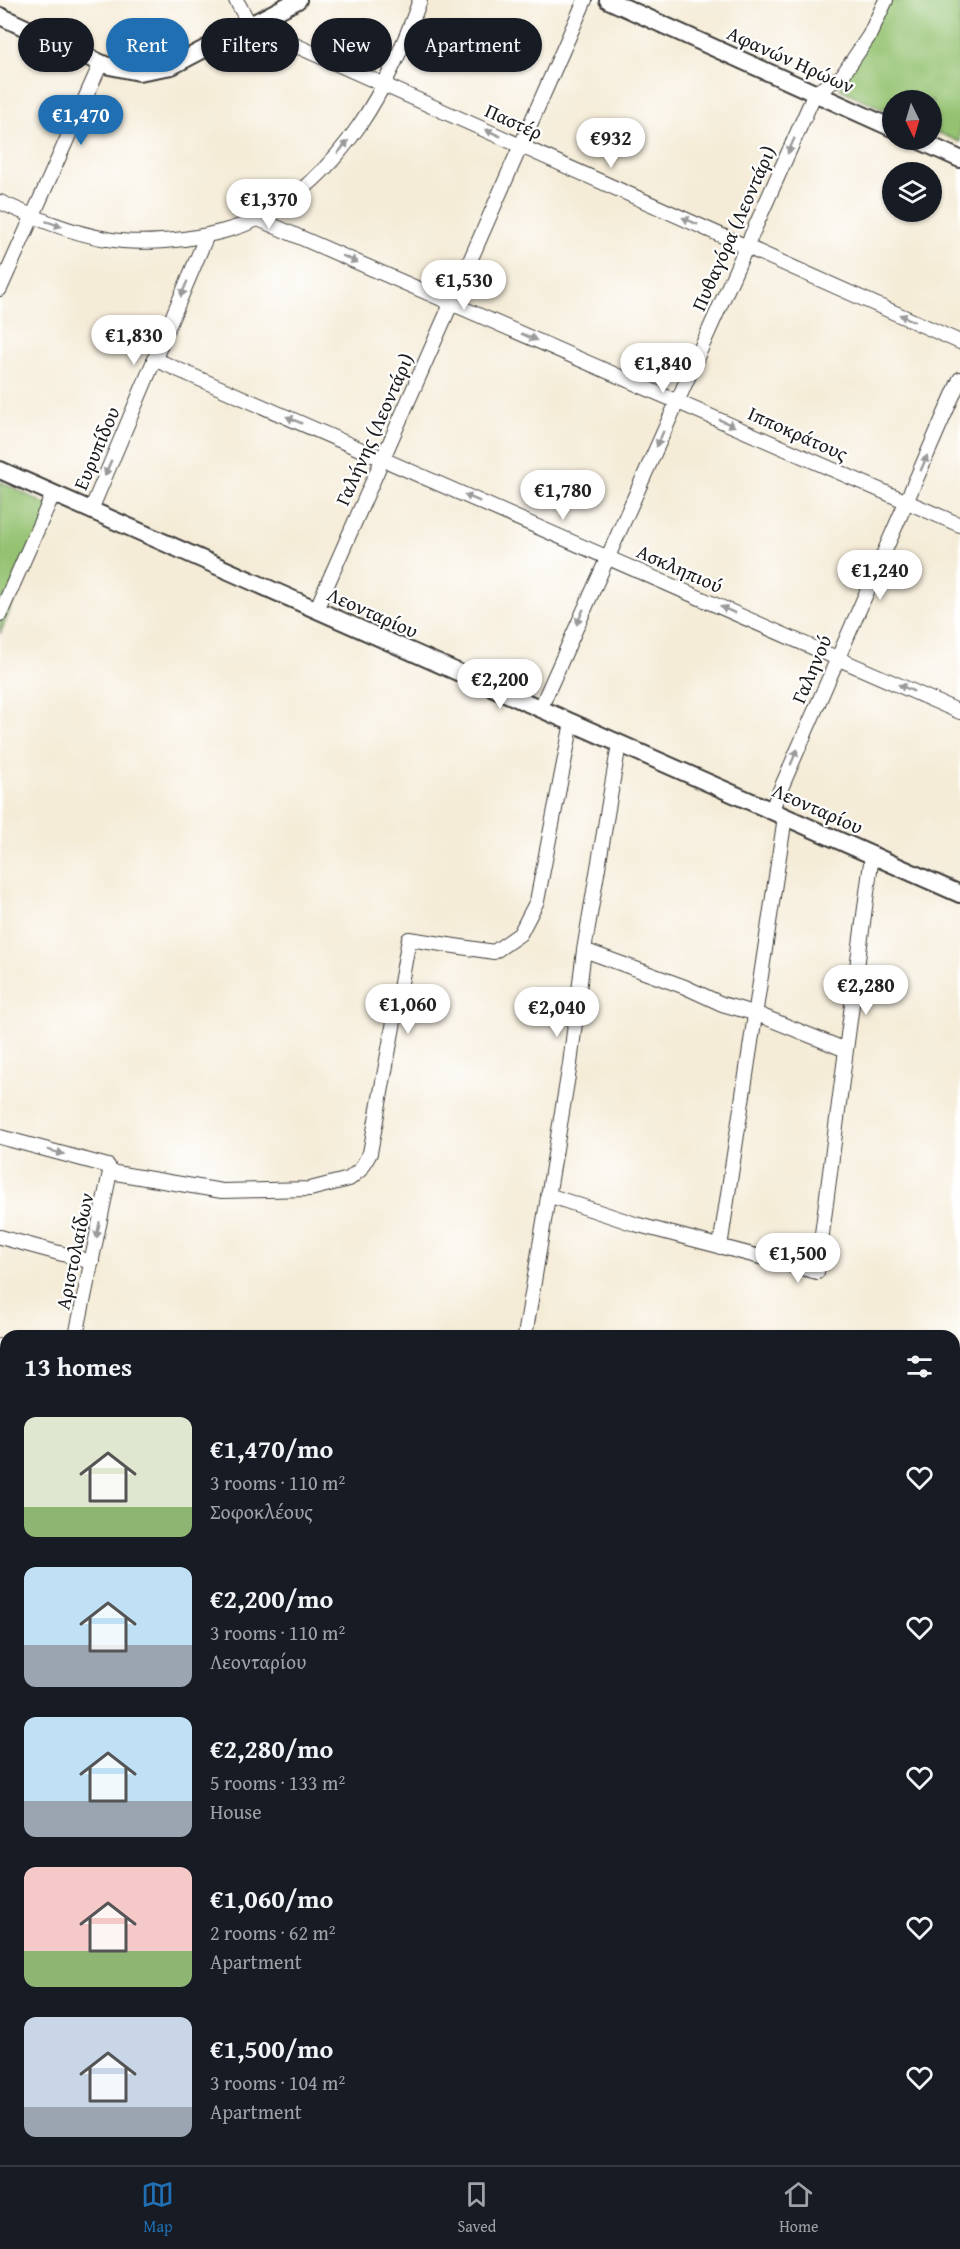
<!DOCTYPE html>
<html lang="en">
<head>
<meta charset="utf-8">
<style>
	:root { --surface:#171b24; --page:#242831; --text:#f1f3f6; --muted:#9ea1a6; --line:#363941; --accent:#1f6fb2 }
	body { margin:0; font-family:"Gentium Book Plus",serif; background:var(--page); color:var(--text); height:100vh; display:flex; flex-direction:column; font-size:22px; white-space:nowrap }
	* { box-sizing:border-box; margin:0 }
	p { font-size:20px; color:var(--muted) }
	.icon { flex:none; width:33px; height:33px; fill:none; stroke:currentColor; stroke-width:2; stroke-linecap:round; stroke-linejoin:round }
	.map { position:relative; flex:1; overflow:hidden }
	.panel { position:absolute; left:0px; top:1330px; width:960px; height:836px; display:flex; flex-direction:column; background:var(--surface); border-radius:18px 18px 0 0; box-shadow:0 2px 4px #0004 }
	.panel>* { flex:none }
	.guide { position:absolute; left:18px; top:18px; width:600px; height:54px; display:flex; gap:12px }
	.needle { width:39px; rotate:175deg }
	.tools { position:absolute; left:882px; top:90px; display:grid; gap:12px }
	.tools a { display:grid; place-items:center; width:60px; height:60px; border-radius:50%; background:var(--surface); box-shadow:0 2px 4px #0004; font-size:30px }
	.price { position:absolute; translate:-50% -51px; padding:0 14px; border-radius:21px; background:#fff; color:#222; font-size:20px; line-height:39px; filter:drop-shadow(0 2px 3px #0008) }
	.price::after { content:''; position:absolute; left:50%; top:36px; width:18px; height:14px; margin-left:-9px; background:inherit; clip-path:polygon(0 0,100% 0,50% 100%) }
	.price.current { background:var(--accent); color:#fff }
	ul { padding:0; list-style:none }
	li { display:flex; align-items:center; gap:18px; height:150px; padding:0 24px }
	li span { display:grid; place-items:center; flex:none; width:168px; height:120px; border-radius:12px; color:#555 }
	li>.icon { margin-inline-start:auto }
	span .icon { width:72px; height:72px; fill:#fffc; stroke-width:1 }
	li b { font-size:26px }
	h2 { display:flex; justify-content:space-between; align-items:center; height:72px; padding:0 24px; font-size:26px }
	.chip { padding:0 21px; border-radius:27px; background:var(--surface); box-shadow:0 2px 4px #0004; font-size:21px; line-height:54px }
	.chip.current { background:var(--accent); color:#fff }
	.tab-bar { display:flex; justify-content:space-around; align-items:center; height:84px; border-top:2px solid var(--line); background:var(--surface); font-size:16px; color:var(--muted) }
	.tab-bar a { display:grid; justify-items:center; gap:3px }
	.tab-bar .current { color:var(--accent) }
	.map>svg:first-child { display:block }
	.green { fill:#94c271; stroke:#586f46; stroke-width:1.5 }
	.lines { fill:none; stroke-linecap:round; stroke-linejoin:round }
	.minor-casing { stroke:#3d3b38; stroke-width:16 }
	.tertiary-casing { stroke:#3d3b38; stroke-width:20 }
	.minor { stroke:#fff; stroke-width:14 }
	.tertiary { stroke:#fff; stroke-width:16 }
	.oneway { fill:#999 }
	.labels { text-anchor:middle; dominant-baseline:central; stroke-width:4.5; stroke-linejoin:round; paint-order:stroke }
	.street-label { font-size:20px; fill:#1c1c1c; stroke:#fff }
</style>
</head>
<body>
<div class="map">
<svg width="960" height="2165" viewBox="0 0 960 2165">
	<rect width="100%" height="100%" fill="#fff"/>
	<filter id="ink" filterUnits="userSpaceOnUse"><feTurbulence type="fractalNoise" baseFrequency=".0167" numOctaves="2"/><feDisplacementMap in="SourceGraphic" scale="12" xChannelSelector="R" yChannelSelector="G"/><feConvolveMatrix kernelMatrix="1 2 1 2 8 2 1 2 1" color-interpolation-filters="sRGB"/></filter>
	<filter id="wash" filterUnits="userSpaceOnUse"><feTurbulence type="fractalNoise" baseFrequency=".008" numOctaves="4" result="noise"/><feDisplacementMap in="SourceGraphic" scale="24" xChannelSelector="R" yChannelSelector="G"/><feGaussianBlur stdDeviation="1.35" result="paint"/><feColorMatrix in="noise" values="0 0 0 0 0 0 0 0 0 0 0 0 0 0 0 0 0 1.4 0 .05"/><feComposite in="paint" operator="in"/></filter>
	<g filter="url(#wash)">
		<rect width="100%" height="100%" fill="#f5ecd8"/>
		<path class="green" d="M 880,0 L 960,0 L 960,142 L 932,130 L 932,100 L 892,100 L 892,113 L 840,89 Z
			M 0,481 L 53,508 L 0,634 Z"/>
	</g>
	<g filter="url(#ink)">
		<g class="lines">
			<defs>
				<path id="minor" d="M 236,0 L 250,25 L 960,342
					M 0,202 C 34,217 70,233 107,239 C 133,244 159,242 184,239 C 209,235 236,230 259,218 C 343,175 390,85 420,0
					M 258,219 L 960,525
					M 0,289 L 101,63
					M 154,359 L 960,712
					M 91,510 L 207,235
					M 316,610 L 585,0
					M 0,614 L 53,494
					M 540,709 L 815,93 L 842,76 L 869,36 L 886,0
					M 771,811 C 833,666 898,523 960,379
					M 584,950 L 685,987 L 722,1004 L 757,1014 L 846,1050 L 872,855
					M 0,1137 L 108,1166 L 110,1172
					M 110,1172 L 222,1191 L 310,1189 L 349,1179 L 361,1169 L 370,1153 L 409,939 L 494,952 L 520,934 L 537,901 L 572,722
					M 548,1195 L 635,1224 L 817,1272 L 846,1050
					M 0,1237 L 92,1262
					M 720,1247 L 785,817
					M 76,1336 L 110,1172
					M 525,1336 L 570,1064 L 584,950 L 619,744
					M 0,1346 L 6,1347
					M 0,1478 L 6,1481
					M 0,1686 L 6,1659
					M 0,2059 L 6,2048
					M 824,2165 L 825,2160"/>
				<path id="tertiary" d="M 608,0 L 892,128
					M 0,16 L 105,65 L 139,72 L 172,66 L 298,0
					M 918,140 L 960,159
					M 0,470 L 960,894
					M 0,1922 L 6,1925
					M 954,2097 L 960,2098
					M 301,2165 L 302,2160"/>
			</defs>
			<use href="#minor" class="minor-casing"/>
			<use href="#tertiary" class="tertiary-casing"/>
			<use href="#minor" class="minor"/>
			<use href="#tertiary" class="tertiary"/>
		</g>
		<defs><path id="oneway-solid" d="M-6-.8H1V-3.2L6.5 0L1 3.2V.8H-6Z" transform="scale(1.5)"/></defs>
		<g class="oneway">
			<use href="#oneway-solid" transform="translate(493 133) rotate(-156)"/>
			<use href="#oneway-solid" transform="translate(791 146) rotate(114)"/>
			<use href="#oneway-solid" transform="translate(343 147) rotate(-50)"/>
			<use href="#oneway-solid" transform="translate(690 221) rotate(-156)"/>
			<use href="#oneway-solid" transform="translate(54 224) rotate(18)"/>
			<use href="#oneway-solid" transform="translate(350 259) rotate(24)"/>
			<use href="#oneway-solid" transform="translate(184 289) rotate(113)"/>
			<use href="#oneway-solid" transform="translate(907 318) rotate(-156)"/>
			<use href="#oneway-solid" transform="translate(529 337) rotate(24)"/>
			<use href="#oneway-solid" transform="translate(294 420) rotate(-156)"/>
			<use href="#oneway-solid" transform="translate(727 423) rotate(24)"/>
			<use href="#oneway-solid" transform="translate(660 439) rotate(114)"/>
			<use href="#oneway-solid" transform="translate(924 463) rotate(-67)"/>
			<use href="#oneway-solid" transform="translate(108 468) rotate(113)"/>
			<use href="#oneway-solid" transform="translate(472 498) rotate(-156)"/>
			<use href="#oneway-solid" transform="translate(728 610) rotate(-156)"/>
			<use href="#oneway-solid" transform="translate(580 617) rotate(114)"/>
			<use href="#oneway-solid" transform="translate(906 688) rotate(-156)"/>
			<use href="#oneway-solid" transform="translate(794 757) rotate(-67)"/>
			<use href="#oneway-solid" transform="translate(56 1152) rotate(15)"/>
			<use href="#oneway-solid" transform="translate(98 1230) rotate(101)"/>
		</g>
	</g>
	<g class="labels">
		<g class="street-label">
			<text transform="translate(791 59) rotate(24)">Αφανών Ηρώων</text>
			<text transform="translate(514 121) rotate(24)">Παστέρ</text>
			<text transform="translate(733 228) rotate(-66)">Πυθαγόρα (Λεοντάρι)</text>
			<text transform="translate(374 429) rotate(-66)">Γαλήνης (Λεοντάρι)</text>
			<text transform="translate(798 433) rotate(24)">Ιπποκράτους</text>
			<text transform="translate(96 448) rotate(-67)">Ευρυπίδου</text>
			<text transform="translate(680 568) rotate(24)">Ασκληπιού</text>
			<text transform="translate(373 612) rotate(24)">Λεονταρίου</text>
			<text transform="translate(811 669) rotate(-67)">Γαληνού</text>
			<text transform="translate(818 808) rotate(24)">Λεονταρίου</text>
			<text transform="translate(74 1251) rotate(-78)">Αριστολαίδων</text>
		</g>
	</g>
</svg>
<div class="tools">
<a><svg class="needle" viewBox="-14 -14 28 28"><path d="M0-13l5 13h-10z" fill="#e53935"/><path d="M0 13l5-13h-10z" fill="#9ea1a6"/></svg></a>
<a><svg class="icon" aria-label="layers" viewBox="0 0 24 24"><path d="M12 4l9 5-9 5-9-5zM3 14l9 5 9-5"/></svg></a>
</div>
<b class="price current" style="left:81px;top:146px">€1,470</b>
<b class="price" style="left:611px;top:169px">€932</b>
<b class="price" style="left:269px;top:230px">€1,370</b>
<b class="price" style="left:464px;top:311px">€1,530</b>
<b class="price" style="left:134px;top:366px">€1,830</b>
<b class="price" style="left:663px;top:394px">€1,840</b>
<b class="price" style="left:563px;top:521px">€1,780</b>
<b class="price" style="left:880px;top:601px">€1,240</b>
<b class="price" style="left:500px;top:710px">€2,200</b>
<b class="price" style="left:866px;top:1016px">€2,280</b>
<b class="price" style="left:408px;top:1035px">€1,060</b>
<b class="price" style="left:557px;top:1038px">€2,040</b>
<b class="price" style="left:798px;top:1284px">€1,500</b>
<div class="guide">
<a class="chip">Buy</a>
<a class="chip current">Rent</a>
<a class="chip">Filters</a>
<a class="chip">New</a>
<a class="chip">Apartment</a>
</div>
<section class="panel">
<h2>13 homes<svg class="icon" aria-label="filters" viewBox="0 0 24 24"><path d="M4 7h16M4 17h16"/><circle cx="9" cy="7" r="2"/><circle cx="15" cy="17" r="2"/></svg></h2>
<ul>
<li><span style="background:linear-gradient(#dfe7d0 75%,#8fb573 0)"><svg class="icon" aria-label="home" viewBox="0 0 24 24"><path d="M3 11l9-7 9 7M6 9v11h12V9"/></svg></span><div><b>€1,470/mo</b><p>3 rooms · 110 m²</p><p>Σοφοκλέους</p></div><svg class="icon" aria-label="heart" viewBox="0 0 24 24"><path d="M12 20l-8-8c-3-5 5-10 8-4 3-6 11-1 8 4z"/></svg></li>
<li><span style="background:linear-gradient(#bfe0f5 65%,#9aa5b1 0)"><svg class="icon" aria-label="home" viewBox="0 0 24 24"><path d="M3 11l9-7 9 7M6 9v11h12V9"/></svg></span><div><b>€2,200/mo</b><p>3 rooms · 110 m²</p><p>Λεονταρίου</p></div><svg class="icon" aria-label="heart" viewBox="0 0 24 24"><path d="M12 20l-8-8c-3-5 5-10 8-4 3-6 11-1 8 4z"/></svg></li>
<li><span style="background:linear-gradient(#bfe0f5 70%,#9aa5b1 0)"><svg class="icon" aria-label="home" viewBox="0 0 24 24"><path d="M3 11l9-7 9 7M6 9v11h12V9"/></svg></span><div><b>€2,280/mo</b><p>5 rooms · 133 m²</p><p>House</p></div><svg class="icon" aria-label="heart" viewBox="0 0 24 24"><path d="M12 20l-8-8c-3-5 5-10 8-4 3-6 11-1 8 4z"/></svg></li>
<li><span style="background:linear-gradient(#f6c9c9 70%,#8fb573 0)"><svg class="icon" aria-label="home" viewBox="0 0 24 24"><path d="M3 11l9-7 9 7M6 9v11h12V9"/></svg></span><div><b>€1,060/mo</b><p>2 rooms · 62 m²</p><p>Apartment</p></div><svg class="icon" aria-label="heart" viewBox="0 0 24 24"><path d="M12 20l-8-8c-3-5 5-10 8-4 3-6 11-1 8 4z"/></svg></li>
<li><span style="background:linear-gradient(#c9d6e8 75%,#9aa5b1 0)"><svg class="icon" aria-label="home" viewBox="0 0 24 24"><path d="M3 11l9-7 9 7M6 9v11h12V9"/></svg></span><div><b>€1,500/mo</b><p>3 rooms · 104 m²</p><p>Apartment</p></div><svg class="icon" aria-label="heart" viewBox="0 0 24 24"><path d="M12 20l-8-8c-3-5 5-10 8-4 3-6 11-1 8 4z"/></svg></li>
</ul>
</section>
</div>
<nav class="tab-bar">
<a class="current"><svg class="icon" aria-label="map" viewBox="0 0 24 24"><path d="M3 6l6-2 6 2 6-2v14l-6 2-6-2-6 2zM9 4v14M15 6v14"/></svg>Map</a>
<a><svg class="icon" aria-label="saved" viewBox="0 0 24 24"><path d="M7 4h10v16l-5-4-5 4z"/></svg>Saved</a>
<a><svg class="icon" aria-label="home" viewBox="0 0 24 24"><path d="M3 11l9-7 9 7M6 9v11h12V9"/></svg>Home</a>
</nav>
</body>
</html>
